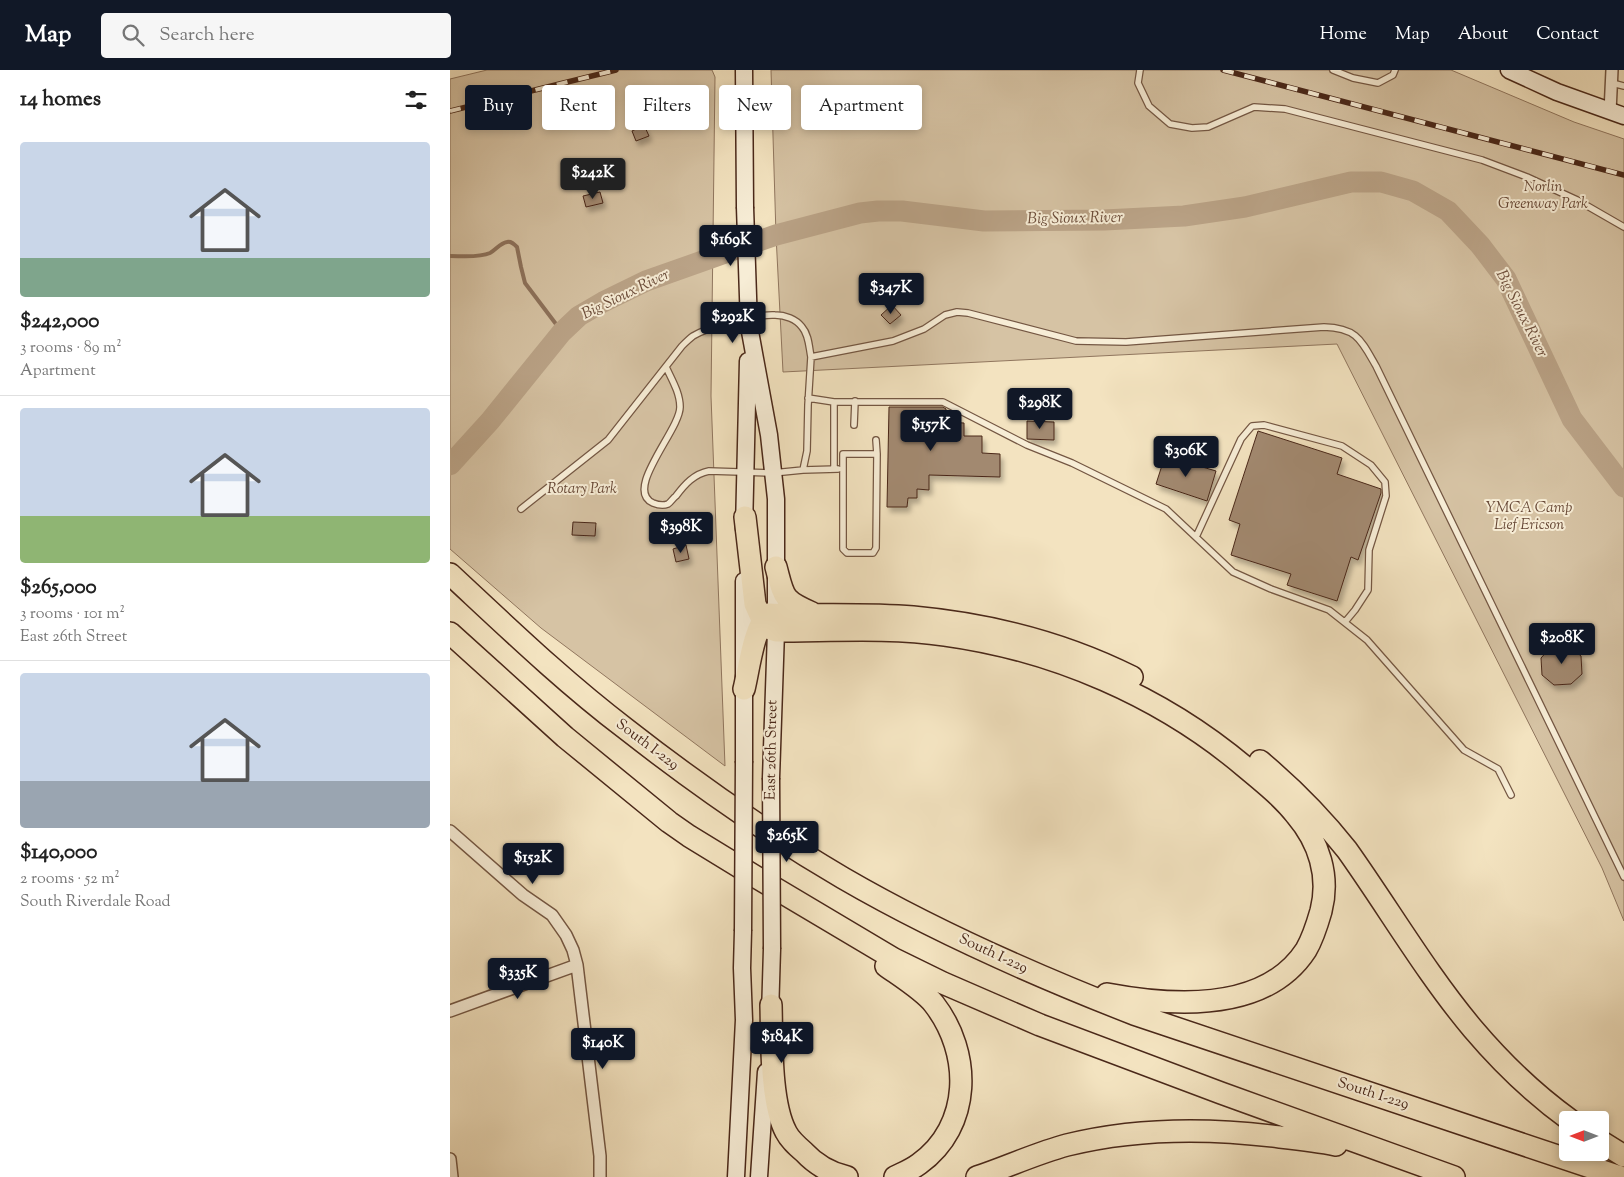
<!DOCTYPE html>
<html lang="en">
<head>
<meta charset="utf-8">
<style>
	:root { --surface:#fff; --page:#f6f6f6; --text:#222; --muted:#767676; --line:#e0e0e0; --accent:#111827 }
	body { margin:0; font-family:"Sorts Mill Goudy",serif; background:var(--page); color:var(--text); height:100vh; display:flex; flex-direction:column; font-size:19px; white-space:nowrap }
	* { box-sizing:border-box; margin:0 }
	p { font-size:16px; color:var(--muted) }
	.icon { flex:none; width:28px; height:28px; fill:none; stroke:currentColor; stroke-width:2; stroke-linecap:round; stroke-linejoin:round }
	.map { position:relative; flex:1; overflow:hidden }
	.sheet { display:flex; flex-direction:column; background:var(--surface); width:450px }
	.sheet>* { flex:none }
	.hud { position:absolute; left:15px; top:15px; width:475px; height:45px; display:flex; gap:10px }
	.needle { width:32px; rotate:270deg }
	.tools { position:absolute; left:1109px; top:1041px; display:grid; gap:10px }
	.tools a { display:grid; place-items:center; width:50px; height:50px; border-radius:5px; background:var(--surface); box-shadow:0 2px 8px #0003; font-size:25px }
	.price { position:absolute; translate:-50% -42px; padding:0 11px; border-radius:5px; background:var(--accent); color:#fff; font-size:16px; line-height:32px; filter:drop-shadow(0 1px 2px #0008) }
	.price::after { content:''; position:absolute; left:50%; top:30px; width:15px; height:11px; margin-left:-8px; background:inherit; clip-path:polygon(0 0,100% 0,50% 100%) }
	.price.active { background:#222; color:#fff }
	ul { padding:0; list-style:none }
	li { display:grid; align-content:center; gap:10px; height:265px; padding:0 20px }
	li+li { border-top:1px solid var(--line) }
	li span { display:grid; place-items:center; height:155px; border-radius:5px; color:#555 }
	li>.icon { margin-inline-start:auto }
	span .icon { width:90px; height:90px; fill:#fffc; stroke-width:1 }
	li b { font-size:21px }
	h2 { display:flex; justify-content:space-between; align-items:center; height:60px; padding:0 20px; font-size:21px }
	.tag { padding:0 18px; border-radius:5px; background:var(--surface); box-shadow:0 2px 8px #0003; font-size:18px; line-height:45px }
	.tag.active { background:var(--accent); color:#fff }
	header { display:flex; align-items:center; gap:30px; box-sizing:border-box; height:70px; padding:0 25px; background:var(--accent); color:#fff }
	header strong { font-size:24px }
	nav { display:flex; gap:28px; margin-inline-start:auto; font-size:18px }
	.search { width:350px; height:45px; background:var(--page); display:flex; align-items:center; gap:12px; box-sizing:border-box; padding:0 18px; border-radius:5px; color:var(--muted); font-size:19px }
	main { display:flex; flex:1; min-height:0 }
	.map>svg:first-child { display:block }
	.green { fill:#d6c3a4; stroke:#90765e }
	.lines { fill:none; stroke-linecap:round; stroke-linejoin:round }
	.stream { stroke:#8d725b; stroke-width:4 }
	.river { stroke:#baa387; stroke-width:21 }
	.building { fill:#a28970; stroke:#4a2819; filter:url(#shadow) }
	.lane-casing { stroke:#745743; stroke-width:8 }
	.street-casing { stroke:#745743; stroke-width:14 }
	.secondary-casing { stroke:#4a2819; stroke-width:19 }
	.highway-casing { stroke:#4a2819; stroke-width:24 }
	.lane { stroke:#f7edd6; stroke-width:5.5 }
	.street { stroke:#f7edd6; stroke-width:11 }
	.secondary { stroke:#f7edd6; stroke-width:16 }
	.highway { stroke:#f3e3c0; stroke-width:21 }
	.rail-casing { stroke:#4a2819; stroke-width:5.5 }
	.rail { stroke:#f7edd6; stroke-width:4; stroke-dasharray:11; stroke-linecap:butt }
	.secondary-bridge-casing { stroke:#4a2819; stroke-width:19; stroke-linecap:butt }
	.secondary-bridge { stroke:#f7edd6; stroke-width:16 }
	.labels { text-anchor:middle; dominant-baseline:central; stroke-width:4; stroke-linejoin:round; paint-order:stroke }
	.park-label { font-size:15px; font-style:italic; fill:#664735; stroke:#f7edd6 }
	.street-label { font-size:15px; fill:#4a2819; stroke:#f7edd6 }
	.water-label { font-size:16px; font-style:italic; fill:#6c4d3a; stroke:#f7edd6 }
</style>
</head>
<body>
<header>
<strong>Map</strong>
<div class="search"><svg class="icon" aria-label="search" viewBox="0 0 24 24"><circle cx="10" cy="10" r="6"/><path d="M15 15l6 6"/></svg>Search here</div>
<nav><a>Home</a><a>Map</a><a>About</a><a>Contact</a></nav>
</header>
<main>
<section class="sheet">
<h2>14 homes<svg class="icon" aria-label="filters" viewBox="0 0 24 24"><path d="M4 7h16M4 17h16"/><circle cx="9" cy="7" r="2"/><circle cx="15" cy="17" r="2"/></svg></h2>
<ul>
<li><span style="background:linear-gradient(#c9d6e8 75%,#7fa58c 0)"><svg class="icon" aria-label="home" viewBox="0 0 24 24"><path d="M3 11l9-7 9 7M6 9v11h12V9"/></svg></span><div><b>$242,000</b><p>3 rooms · 89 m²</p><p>Apartment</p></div></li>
<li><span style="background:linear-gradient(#c9d6e8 70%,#8fb573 0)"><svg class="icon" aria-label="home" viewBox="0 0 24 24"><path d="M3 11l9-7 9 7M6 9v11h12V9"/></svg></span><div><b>$265,000</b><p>3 rooms · 101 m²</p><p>East 26th Street</p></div></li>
<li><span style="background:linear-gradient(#c9d6e8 70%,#9aa5b1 0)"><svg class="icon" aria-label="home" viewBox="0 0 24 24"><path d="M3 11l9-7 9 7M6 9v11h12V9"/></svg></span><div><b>$140,000</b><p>2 rooms · 52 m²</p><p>South Riverdale Road</p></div></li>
</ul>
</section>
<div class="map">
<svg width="1174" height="1107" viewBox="0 0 1174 1107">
	<defs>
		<filter id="shadow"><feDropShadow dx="3" dy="5" stdDeviation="2.5" flood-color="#0004"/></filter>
	</defs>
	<rect width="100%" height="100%" fill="#f3e3c0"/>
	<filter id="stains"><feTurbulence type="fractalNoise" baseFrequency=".004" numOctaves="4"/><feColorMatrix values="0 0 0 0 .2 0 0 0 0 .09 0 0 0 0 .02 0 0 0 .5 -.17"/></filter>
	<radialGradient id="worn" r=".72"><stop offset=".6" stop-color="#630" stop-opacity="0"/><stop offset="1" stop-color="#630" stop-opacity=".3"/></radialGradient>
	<path class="green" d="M 37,0 L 262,0 L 265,7 L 261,326 L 275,696 L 91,558 L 0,479 L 0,9 Z
		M 321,0 L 1001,0 L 1124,52 L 1174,69 L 1174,851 L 1152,798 L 887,274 L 333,302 L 326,165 Z"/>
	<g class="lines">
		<path class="stream" d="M 0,186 C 12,186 29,188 40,183 C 46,180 50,173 57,172 C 61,171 64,174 67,177 L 71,197 L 75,213 L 112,262"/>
		<path class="river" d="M 0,395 L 40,351 L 112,262 L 129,246 L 153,232 L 196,211 L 326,165 L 410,143 L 428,141 L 452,141 L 534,151 L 654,150 L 734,146 L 795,137 L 901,112 L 931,112 L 963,121 L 998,141 L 1030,175 L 1056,209 L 1122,349 L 1174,417"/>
	</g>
	<path class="building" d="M 194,55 L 199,66 L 186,71 L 182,61 Z
		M 150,122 L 153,133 L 136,137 L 133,126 Z
		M 442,235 L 451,245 L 440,254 L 431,245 Z
		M 439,337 L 493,337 L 496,339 L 496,352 L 514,353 L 514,366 L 532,366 L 532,383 L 550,384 L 550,407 L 479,405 L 479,420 L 467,419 L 467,428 L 458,428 L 457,437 L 437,437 Z
		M 577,351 L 604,352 L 604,370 L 577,369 Z
		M 808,361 L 892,388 L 887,404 L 931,419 L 931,423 L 908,490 L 901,487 L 887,531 L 837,515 L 841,504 L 781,485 L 790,454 L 779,450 Z
		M 715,386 L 766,401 L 757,431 L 706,414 Z
		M 123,452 L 146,453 L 145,466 L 122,465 Z
		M 236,475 L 239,489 L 226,492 L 223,479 Z
		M 1118,575 L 1131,586 L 1132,604 L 1121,614 L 1104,615 L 1092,605 L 1091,588 L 1102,576 Z"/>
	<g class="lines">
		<defs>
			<path id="lane" d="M 690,0 L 688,13 L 699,36 L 720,54 L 742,58 L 758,57 L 804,37 L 835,39 L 1032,90 L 1077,107 L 1127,130 L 1174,157
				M 883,0 L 903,8 L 928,13 L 943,5 L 945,0
				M 1162,13 L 1174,16
				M 216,297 C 222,310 230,323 230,337 C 230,360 173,420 203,433 C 208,435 213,436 218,434 C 221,432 223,428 226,426 C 235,414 244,404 259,401 L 323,403 L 353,400 L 357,381 L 358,335 L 361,287
				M 358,328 L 384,332
				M 404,355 L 405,331
				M 426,370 L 427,384
				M 393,384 L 427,384 L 426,478 L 423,483 L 397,483 L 393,479 Z
				M 384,399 L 384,332 L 493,332 L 577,375 L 622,393 L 716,439 L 783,502 L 821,519 L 879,540 L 917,570 L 1014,680 L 1048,699 L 1061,725
				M 353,400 L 388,399
				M 71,439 L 158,370 L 232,276 C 235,273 239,269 243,266 C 260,256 306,244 325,245 C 335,245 346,249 352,257 C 359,265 359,277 361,287 L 443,271 L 474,259 L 495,245 L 507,242 L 518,243 L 626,271 L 676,272 L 874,257 C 907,258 911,270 926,296 L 1174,807
				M 746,467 L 791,369 L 802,356 L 814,355 L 892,376 L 921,395 L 935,412 L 936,426 L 919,480 L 918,520 L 905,540 L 895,552"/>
			<path id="street" d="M 1160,42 L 1162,0
				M 0,761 L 73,825 L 102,845 L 116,865 L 123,880 L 127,895 L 150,1086 L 150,1107
				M 0,941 L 127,895
				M 0,1089 L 2,1107"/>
			<path id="secondary" d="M 294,0 L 295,137
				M 1059,0 L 1107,22 L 1174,46
				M 299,256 L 319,365 L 326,429 L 326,561 L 321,708
				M 294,459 L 298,291
				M 294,691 L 294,511
				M 320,945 L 322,879
				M 286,1107 L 294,950 L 292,898 L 293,861
				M 309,1107 L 316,1002"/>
			<path id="highway" d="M 295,447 L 305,534 L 314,554 L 318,558 L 326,561 C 382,561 439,557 495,565 C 604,580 711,626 795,697 C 813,712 832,727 846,745 C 869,772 880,806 871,841 C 867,855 863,868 856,880 C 815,943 721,936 657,924
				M 326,497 C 334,527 332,530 362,543
				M 0,504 C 57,557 114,612 176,659 C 245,713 318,764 393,808 C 486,862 584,905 684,944 L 1170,1107
				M 0,563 L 115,667 L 219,752 L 239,766 L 306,807 L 444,889 L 493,913 L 590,955 L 771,1023 L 1004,1107
				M 294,619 C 299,599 303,559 318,544 C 366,546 415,543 463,547 C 539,554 614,573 682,607
				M 810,691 C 842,718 871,747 897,780 C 939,839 976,903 1023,959 C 1051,992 1084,1024 1120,1050
				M 436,896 C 450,906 474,921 484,934 C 522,983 522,1056 469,1094 C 461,1100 453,1103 445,1107
				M 321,935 C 322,970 320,1032 336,1062 C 340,1070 347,1076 354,1082 C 365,1094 381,1103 397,1107
				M 1150,1071 L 1174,1086
				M 527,1107 C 557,1097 587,1083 617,1075 C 686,1058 760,1058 830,1067 C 849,1069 868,1071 886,1075"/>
		</defs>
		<use href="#lane" class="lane-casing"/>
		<use href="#street" class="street-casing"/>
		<use href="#secondary" class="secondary-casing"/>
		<use href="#highway" class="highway-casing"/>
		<use href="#lane" class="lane"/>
		<use href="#street" class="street"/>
		<use href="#secondary" class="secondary"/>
		<use href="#highway" class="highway"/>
		<defs>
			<path id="rail" d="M 773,0 L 1174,105
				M 0,41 L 166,0"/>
		</defs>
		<use href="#rail" class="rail-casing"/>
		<use href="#rail" class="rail"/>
		<defs>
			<path id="secondary-bridge" d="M 295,137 L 299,256
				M 321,708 L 322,879
				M 293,861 L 294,691"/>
		</defs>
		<use href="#secondary-bridge" class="secondary-bridge-casing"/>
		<use href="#secondary-bridge" class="secondary-bridge"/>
	</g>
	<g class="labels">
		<g class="park-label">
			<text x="1093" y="117">Norlin<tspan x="1093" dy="17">Greenway Park</tspan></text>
			<text x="132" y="419">Rotary Park</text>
			<text x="1079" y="438">YMCA Camp<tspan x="1079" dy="17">Lief Ericson</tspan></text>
		</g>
		<g class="street-label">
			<text transform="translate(197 675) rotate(37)">South I-229</text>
			<text transform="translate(322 680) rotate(-89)">East 26th Street</text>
			<text transform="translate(543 884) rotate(25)">South I-229</text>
			<text transform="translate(923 1024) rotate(18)">South I-229</text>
		</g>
		<g class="water-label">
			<text transform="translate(625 149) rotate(-1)">Big Sioux River</text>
			<text transform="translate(176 225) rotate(-26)">Big Sioux River</text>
			<text transform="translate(1071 244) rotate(63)">Big Sioux River</text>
		</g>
	</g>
	<rect width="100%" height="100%" filter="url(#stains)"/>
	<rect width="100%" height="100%" fill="url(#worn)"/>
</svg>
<div class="tools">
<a><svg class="needle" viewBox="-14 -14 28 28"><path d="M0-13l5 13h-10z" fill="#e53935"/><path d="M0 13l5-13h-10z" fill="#767676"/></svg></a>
</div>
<b class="price active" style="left:143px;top:130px">$242K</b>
<b class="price" style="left:281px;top:197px">$169K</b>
<b class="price" style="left:441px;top:245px">$347K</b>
<b class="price" style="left:283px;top:274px">$292K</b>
<b class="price" style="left:590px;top:360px">$298K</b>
<b class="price" style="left:481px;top:382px">$157K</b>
<b class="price" style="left:736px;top:408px">$306K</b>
<b class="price" style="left:231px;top:484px">$398K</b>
<b class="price" style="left:1112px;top:595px">$208K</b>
<b class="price" style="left:337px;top:793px">$265K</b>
<b class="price" style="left:83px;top:815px">$152K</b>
<b class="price" style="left:68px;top:930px">$335K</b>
<b class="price" style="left:332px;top:994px">$184K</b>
<b class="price" style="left:153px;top:1000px">$140K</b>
<div class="hud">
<a class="tag active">Buy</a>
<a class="tag">Rent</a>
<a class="tag">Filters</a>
<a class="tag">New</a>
<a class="tag">Apartment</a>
</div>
</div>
</main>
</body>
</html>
